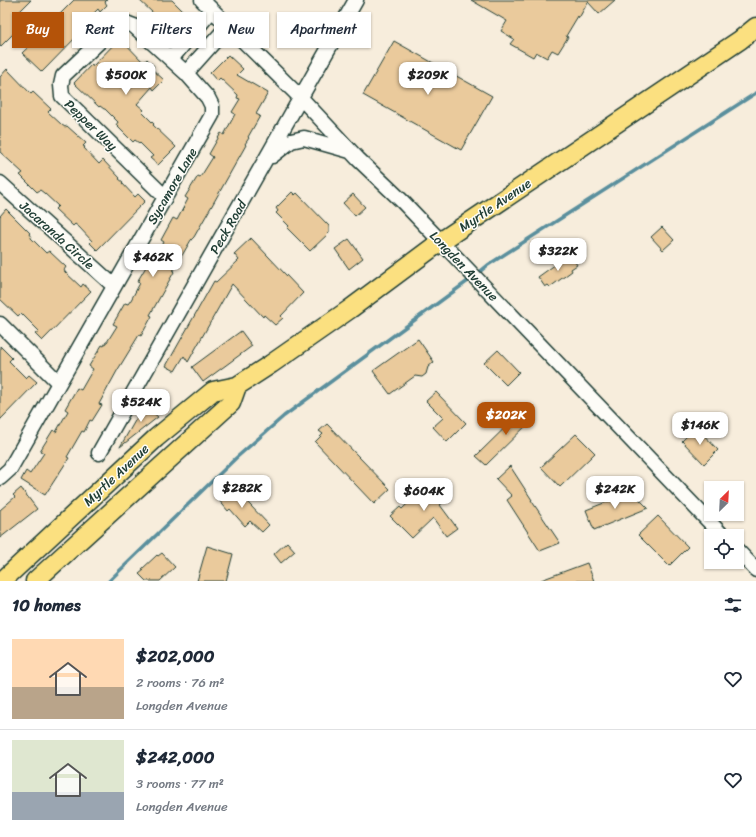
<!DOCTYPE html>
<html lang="en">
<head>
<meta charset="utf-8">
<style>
	:root { --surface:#fff; --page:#f2f2f3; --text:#1f2937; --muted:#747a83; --line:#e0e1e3; --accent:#b45309 }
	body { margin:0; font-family:Sriracha,sans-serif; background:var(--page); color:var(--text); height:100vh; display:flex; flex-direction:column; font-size:15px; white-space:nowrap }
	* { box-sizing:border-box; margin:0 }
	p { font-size:13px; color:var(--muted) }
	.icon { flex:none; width:22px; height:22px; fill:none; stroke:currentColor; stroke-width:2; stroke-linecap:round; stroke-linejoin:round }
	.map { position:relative; height:581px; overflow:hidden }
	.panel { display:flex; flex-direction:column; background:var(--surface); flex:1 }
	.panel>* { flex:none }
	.top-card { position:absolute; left:12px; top:12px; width:400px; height:36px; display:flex; gap:8px }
	.needle { width:26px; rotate:24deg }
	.fabs { position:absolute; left:704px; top:481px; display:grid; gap:8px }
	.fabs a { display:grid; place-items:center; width:40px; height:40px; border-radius:0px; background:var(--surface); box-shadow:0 1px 3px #0004; font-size:20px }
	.price { position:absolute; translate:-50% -34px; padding:0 9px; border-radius:8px; background:#fff; color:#222; font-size:13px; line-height:26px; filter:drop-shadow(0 1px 2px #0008) }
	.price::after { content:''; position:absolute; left:50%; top:24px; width:12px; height:9px; margin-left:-6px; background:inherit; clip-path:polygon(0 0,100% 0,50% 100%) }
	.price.active { background:var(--accent); color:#fff }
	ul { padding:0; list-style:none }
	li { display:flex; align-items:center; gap:12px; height:100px; padding:0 12px }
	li+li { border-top:1px solid var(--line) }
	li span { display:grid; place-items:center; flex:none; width:112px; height:80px; border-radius:0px; color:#555 }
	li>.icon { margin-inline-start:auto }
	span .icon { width:48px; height:48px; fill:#fffc; stroke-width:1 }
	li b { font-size:17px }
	h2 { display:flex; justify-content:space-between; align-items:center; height:48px; padding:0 12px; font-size:17px }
	.pill { padding:0 14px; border-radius:0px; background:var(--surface); box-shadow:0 1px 3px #0004; font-size:14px; line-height:36px }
	.pill.active { background:var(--accent); color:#fff }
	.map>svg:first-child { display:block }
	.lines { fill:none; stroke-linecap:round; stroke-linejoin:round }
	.stream { stroke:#5a8f9d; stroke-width:3.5 }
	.building { fill:#eaca9c; stroke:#1f3d34 }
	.minor-casing { stroke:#1f3d34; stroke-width:17 }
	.major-casing { stroke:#1f3d34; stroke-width:21 }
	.minor { stroke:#fdfcf7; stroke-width:14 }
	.major { stroke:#fbe080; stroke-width:18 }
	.labels { text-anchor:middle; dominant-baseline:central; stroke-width:3; stroke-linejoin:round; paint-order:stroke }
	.street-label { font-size:13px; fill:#1f3d34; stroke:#fdfcf7 }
</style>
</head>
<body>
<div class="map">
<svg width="756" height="581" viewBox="0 0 756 581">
	<rect width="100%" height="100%" fill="#f7eddc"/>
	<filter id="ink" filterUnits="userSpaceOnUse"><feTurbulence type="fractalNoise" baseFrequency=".025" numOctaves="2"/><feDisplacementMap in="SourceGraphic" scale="8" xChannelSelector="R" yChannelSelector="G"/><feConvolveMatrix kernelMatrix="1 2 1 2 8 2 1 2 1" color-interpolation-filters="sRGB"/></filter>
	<g filter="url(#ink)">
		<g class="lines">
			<path class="stream" d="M 477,274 L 488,265 L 756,93
				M 109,581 L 236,458 L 284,416 L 472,278"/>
		</g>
		<path class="building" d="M 0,0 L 31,0 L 19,12 L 25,19 L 16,27 L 18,29 L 0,47 Z
			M 74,0 L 107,0 L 105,2 L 107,5 L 100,12 L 98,9 L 84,23 L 85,24 L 81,27 L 83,30 L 42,72 L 22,53 L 58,19 L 60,16 L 59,15 Z
			M 139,0 L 172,0 L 188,16 L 170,35 L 163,28 L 166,25 Z
			M 471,0 L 615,0 L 599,14 L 588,2 L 579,18 L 578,16 L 566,36 L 568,37 L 558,53 L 552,50 L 547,58 L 536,52 L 533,57 L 510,44 L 514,39 L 501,31 L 507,21 Z
			M 120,38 L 144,63 L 147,59 L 154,66 L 152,69 L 164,80 L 154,90 L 152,87 L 137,104 L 144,110 L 142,112 L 154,124 L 153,125 L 176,147 L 158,165 L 150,158 L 153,156 L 139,142 L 139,143 L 135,140 L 133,142 L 116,125 L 118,122 L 105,109 L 104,109 L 100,106 L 99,107 L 74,83 L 92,64 L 93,66 Z
			M 394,41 L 492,96 L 461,150 L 363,95 Z
			M 228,55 L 243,69 L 237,75 L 268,93 L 256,114 L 260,116 L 248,137 L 249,138 L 245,144 L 246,145 L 214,202 L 194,237 L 191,240 L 173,271 L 174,272 L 150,315 L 152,316 L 141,336 L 139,335 L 117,371 L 99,404 L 102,405 L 92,421 L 90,420 L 84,432 L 82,431 L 67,457 L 69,458 L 45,495 L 21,480 L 26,471 L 30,474 L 44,453 L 40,451 L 53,430 L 56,432 L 68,411 L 65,409 L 77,388 L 81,390 L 93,369 L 89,366 L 102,345 L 104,346 L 106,342 L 107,342 L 117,326 L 113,324 L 125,303 L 128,304 L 131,300 L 140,283 L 137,282 L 150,260 L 152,262 L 155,258 L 164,242 L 161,240 L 173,218 L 177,220 L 188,199 L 185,197 L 198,176 L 200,177 L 203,173 L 213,157 L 209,154 L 221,133 L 224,135 L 235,114 L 232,112 L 240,99 L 237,98 L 238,95 L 220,78 L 217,81 L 210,73 Z
			M 7,69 L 31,94 L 33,92 L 51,109 L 48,112 L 62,125 L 65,127 L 67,126 L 86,143 L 83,146 L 85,147 L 84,148 L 99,164 L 103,160 L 120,178 L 119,179 L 123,182 L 122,183 L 135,197 L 138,194 L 145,201 L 97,250 L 90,243 L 92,241 L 79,227 L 75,224 L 73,226 L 55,209 L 58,206 L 44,193 L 40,190 L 37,192 L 20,175 L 23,173 L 0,152 L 0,77 Z
			M 292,192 L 295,195 L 297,193 L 329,226 L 329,233 L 310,251 L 287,228 L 289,226 L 276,213 L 278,211 L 276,208 Z
			M 353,194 L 365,207 L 355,216 L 343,203 Z
			M 6,209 L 30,233 L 29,234 L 31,237 L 31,238 L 46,253 L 49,251 L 66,267 L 64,270 L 65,272 L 81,287 L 83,284 L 91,291 L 42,341 L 35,334 L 39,331 L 21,313 L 18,316 L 0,299 L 0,216 Z
			M 662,227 L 674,240 L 663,250 L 651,237 Z
			M 251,238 L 303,293 L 281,316 L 283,318 L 275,325 L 264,315 L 263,317 L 232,284 L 188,362 L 184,356 L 175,371 L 166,366 L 214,281 L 216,282 L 239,260 L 234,254 Z
			M 349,239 L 363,258 L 349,269 L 335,249 Z
			M 570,254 L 577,265 L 571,269 L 572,271 L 550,287 L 548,285 L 545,287 L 538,277 Z
			M 241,331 L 252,346 L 203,382 L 192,367 Z
			M 418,339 L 434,362 L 428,367 L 426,374 L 422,377 L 415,376 L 390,394 L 373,371 Z
			M 0,346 L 12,358 L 9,361 L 26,378 L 29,375 L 37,382 L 0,420 Z
			M 498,350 L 519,372 L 506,385 L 484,363 Z
			M 436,392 L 466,423 L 447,442 L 433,427 L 443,418 L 426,401 Z
			M 144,405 L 158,417 L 120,447 Z
			M 527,406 L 536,416 L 486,465 L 476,456 Z
			M 327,424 L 390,489 L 374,504 L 315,442 L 323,434 L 319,431 Z
			M 696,427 L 718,450 L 704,464 L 682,441 Z
			M 576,434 L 595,453 L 560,487 L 541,467 Z
			M 510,466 L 532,500 L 531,500 L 560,543 L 540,551 L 507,500 L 512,496 L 496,479 Z
			M 432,480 L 448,498 L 440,505 L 457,528 L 446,536 L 433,518 L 412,538 L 390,516 L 400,507 L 402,509 Z
			M 232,486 L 269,525 L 262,532 L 250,521 L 245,526 L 230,509 L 228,511 L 218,499 Z
			M 21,488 L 37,509 L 0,538 L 0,510 L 15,497 L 13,495 Z
			M 632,492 L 648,508 L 594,530 L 586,510 Z
			M 658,516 L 688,547 L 669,566 L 638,535 Z
			M 287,542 L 295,551 L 281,563 L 274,554 Z
			M 207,546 L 233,554 L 226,581 L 197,581 Z
			M 162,553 L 175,567 L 160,581 L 146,581 L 139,574 L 144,570 L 142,569 L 157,555 L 158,556 Z
			M 587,563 L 594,581 L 541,581 L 541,580 Z"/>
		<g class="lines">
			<defs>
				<path id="minor" d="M 202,0 L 301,98 L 358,159 L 402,201 L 723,536
					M 171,59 L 212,10
					M 186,73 L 228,26
					M 272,156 L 291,141 L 304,138 L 350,151
					M 0,183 L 114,286
					M 0,324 L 59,383
					M 99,453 L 356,0
					M 0,478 L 10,469 L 212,115 L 212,106 L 208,98 L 186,73 L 134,26 L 126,23 L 118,24 L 63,76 L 61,85 L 62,96 L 165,197
					M 737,550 L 756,570"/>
				<path id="major" d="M 2,581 L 156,438 L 213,391 L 237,386 L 271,364 L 350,309 L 440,242 L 740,40 L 756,27
					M 35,581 L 231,403 L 237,386"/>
			</defs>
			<use href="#minor" class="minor-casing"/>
			<use href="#major" class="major-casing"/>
			<use href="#minor" class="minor"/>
			<use href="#major" class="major"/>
		</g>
	</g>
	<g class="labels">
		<g class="street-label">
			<text transform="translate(91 125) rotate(44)">Pepper Way</text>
			<text transform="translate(172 186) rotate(-60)">Sycamore Lane</text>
			<text transform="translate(495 205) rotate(-34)">Myrtle Avenue</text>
			<text transform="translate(228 227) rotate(-60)">Peck Road</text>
			<text transform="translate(57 235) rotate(42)">Jacaranda Circle</text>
			<text transform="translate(464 266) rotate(46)">Longden Avenue</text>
			<text transform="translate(116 475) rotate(-43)">Myrtle Avenue</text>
		</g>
	</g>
</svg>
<div class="fabs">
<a><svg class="needle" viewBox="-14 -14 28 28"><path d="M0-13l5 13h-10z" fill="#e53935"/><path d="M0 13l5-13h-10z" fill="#747a83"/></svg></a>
<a><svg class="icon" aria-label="locate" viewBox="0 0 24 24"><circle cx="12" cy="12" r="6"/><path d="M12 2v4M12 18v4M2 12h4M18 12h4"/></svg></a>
</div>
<b class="price" style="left:126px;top:96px">$500K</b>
<b class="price" style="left:428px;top:96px">$209K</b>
<b class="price" style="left:558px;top:272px">$322K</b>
<b class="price" style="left:153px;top:278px">$462K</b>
<b class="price" style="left:141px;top:423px">$524K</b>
<b class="price active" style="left:506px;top:436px">$202K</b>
<b class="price" style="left:700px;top:446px">$146K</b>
<b class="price" style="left:242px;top:509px">$282K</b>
<b class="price" style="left:615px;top:510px">$242K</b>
<b class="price" style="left:424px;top:512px">$604K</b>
<div class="top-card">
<a class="pill active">Buy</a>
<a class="pill">Rent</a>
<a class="pill">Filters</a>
<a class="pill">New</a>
<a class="pill">Apartment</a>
</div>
</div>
<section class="panel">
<h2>10 homes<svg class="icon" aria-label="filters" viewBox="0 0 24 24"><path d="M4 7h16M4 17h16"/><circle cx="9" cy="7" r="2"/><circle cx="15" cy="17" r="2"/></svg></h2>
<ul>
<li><span style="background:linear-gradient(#ffd9b3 60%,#b9a48a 0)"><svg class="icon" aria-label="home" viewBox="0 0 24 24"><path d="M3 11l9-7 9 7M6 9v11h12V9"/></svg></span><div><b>$202,000</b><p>2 rooms · 76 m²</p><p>Longden Avenue</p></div><svg class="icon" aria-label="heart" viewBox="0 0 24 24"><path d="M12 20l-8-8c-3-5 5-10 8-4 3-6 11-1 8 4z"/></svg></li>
<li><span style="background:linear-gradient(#dfe7d0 65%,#9aa5b1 0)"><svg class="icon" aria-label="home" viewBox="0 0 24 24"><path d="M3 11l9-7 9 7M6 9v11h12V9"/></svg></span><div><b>$242,000</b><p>3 rooms · 77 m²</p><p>Longden Avenue</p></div><svg class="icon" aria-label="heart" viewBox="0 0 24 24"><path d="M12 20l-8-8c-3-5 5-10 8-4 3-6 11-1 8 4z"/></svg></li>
</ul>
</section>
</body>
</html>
